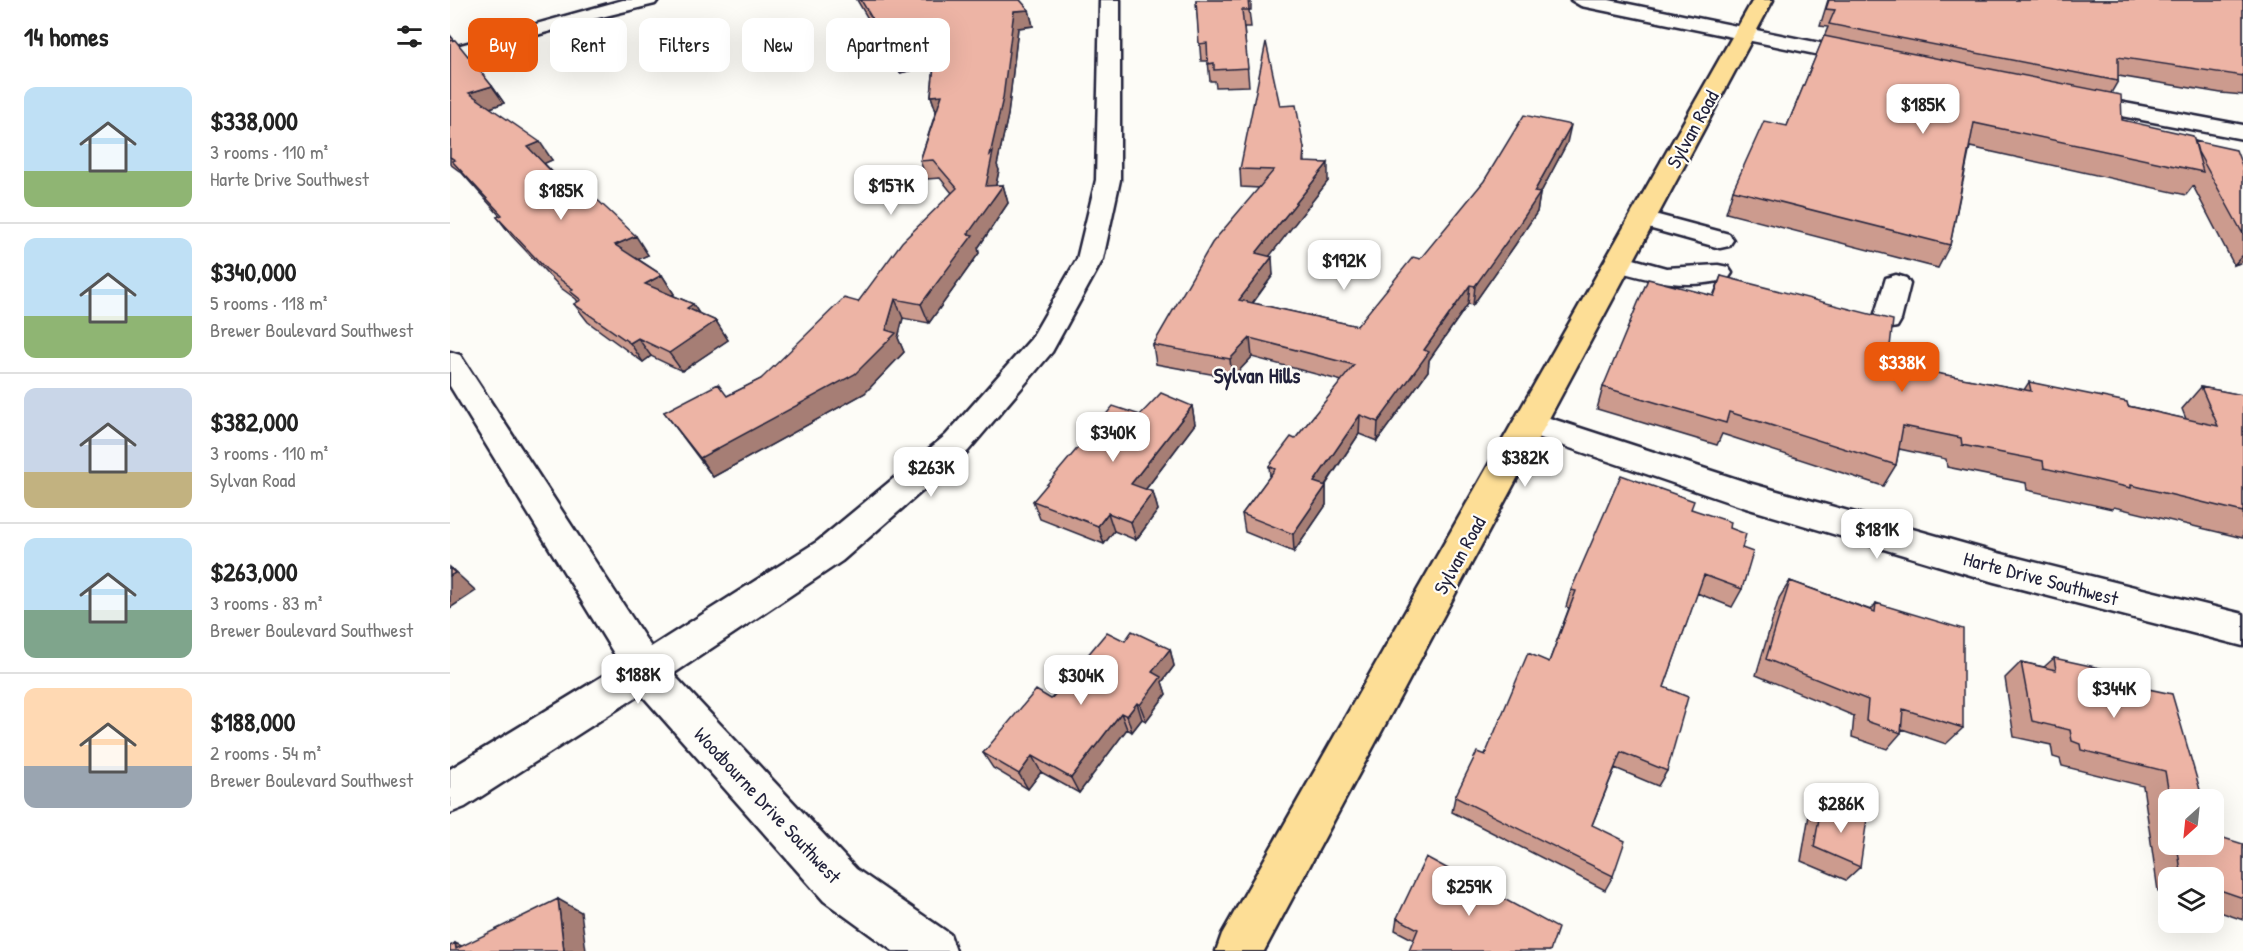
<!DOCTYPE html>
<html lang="en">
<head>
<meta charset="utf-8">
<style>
	:root { --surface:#fff; --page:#f6f6f6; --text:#222; --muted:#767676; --line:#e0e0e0; --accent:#ea580c }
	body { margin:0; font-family:"Patrick Hand",sans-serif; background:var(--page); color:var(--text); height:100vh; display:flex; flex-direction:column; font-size:22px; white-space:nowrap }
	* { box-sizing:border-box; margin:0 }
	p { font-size:20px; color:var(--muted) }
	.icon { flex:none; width:33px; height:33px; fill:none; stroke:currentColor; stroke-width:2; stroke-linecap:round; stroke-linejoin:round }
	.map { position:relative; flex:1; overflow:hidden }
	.details { display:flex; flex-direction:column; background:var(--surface); width:450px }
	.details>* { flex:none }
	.guide { position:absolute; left:18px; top:18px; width:570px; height:54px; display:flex; gap:12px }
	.needle { width:39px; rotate:207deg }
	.buttons { position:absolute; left:1708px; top:789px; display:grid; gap:12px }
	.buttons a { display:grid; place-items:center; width:66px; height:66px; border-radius:12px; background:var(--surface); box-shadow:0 6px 24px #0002; font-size:30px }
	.price { position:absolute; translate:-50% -51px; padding:0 14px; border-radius:12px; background:#fff; color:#222; font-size:20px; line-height:39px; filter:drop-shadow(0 2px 3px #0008) }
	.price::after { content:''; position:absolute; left:50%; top:36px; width:18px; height:14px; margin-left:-9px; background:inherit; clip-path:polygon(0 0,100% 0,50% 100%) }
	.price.selected { background:var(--accent); color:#fff }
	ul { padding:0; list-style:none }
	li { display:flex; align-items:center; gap:18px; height:150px; padding:0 24px }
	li+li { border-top:2px solid var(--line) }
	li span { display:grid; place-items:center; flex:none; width:168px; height:120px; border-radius:12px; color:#555 }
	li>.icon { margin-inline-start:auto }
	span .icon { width:72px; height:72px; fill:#fffc; stroke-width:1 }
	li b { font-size:26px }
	h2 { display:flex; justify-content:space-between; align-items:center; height:72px; padding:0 24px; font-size:26px }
	.tag { padding:0 21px; border-radius:12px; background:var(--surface); box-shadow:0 6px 24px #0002; font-size:21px; line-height:54px }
	.tag.selected { background:var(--accent); color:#fff }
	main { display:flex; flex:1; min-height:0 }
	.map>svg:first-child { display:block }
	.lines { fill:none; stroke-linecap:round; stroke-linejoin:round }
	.minor-casing { stroke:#22223b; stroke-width:5 }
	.major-casing { stroke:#22223b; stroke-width:5 }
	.minor { fill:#fdfcf7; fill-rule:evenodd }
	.major { fill:#fdde96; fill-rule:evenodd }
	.wall { fill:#cc9b8e; stroke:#22223b; stroke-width:1.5 }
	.shaded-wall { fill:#a67e74; stroke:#22223b; stroke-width:1.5 }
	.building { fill:#edb4a5; stroke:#22223b; stroke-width:1.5 }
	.labels { text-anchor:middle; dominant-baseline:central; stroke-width:4.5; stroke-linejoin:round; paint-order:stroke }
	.street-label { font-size:20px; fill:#22223b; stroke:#fdfcf7 }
	.neighbourhood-label { font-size:21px; font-weight:bold; fill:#22223b; stroke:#fdfcf7 }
</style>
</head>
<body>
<main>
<section class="details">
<h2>14 homes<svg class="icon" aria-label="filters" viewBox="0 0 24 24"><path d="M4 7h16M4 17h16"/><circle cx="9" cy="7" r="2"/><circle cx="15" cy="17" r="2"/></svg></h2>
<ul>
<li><span style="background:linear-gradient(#bfe0f5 70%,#8fb573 0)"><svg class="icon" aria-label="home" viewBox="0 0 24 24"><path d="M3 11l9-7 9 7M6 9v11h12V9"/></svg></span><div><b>$338,000</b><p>3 rooms · 110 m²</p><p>Harte Drive Southwest</p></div></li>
<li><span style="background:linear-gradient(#bfe0f5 65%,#8fb573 0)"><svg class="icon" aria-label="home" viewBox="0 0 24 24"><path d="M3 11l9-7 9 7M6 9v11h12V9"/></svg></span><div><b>$340,000</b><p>5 rooms · 118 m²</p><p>Brewer Boulevard Southwest</p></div></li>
<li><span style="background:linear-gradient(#c9d6e8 70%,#c2b280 0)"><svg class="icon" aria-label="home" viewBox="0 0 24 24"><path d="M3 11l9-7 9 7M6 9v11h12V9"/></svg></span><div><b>$382,000</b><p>3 rooms · 110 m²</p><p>Sylvan Road</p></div></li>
<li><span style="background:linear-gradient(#bfe0f5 60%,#7fa58c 0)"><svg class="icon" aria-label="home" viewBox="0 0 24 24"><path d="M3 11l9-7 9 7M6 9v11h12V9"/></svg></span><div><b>$263,000</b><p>3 rooms · 83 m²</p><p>Brewer Boulevard Southwest</p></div></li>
<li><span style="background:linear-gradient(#ffd9b3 65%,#9aa5b1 0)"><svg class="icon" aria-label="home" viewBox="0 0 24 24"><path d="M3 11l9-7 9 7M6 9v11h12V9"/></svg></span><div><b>$188,000</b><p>2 rooms · 54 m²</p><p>Brewer Boulevard Southwest</p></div></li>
</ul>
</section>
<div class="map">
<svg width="1793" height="951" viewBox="0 0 1793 951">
	<rect width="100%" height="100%" fill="#fdfcf7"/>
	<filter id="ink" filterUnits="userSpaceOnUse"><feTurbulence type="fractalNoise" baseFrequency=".0167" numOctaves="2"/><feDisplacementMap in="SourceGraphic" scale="12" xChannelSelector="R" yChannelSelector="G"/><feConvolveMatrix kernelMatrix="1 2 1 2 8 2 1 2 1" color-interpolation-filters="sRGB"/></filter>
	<g filter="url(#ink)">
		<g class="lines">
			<defs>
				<path id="minor" d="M 173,0 L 208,0 L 205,4 L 139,20 L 0,60 L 0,48 Z
					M 650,0 L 670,0 L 670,180 L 653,259 L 602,352 L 518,451 L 392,561 L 223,674 L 406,869 L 500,934 L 506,951 L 443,951 L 374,901 L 191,694 L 15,807 L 0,813 L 0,769 L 171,665 L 0,386 L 0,352 L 10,355 L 201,647 L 368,541 L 496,435 L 581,339 L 627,259 L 646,180 Z
					M 1121,0 L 1159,0 L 1414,52 L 1421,54 L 1424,58 L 1421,62 L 1414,64 L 1131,6 Z
					M 1626,94 L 1793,125 L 1793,139 L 1618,106 L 1615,101 L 1618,96 Z
					M 1193,211 L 1279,234 L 1283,240 L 1279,246 L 1270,248 L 1184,224 L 1180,219 L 1184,214 Z
					M 1169,255 L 1216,268 L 1268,265 L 1278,267 L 1282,273 L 1278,279 C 1233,290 1202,281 1160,269 L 1156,263 L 1160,257 Z
					M 1446,275 L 1456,278 L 1460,284 L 1451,320 L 1447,327 L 1437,329 L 1427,327 L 1423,320 L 1436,278 Z
					M 1081,412 L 1299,483 L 1544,552 L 1793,614 L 1793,646 L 1544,582 L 1296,508 L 1070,431 L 1065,423 L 1070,415 Z"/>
				<path id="major" d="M 1303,0 L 1323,0 L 814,951 L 766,951 L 772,934 Z"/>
			</defs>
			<use href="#minor" class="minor-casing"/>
			<use href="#major" class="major-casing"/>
			<use href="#minor" class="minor"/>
			<use href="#major" class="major"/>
		</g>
		<path class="wall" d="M 407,0 L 570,0 L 579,10 L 583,26 L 568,28 L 558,115 L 547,165 L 549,170 L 546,185 L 553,185 L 558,203 L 528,248 L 529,253 L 479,323 L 453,318 L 448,338 L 454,352 L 415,393 L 263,477 L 214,412 L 277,396 L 311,379 L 408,302 L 502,193 L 490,178 L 477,179 L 470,161 L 486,111 L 481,96 L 484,65 L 450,73 Z
			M 746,0 L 801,0 L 801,10 L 799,10 L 801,27 L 794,27 L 799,86 L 766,87 L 765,81 L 760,81 L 758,61 L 751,61 Z
			M 1378,0 L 1793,0 L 1793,95 L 1771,93 L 1668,76 L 1668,81 L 1661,93 L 1672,120 L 1745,141 L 1793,168 L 1793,262 L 1784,265 L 1743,186 L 1736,195 L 1520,147 L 1500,245 L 1488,268 L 1276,213 L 1283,190 L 1337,126 L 1378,27 L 1370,26 Z
			M 0,35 L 42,86 L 54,103 L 40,108 L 102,160 L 94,163 L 127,198 L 198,255 L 188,259 L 212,275 L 224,294 L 222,295 L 243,304 L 249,314 L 266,321 L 278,340 L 232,371 L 201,356 L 193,362 L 138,322 L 124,304 L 128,302 L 126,299 L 111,288 L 61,235 L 47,217 L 50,216 L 12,173 L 0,164 Z
			M 830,106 L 854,148 L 855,162 L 878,181 L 819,256 L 823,275 L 803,303 L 907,326 L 970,259 L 1117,143 L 1090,194 L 1087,212 L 1065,245 L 1023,305 L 1018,304 L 979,360 L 978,371 L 927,441 L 909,434 L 875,486 L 876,486 L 876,505 L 844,552 L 795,532 L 792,514 L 820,476 L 819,466 L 845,439 L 892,381 L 802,357 L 782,378 L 706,364 L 703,345 L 809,188 L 791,187 L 790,169 Z
			M 1271,276 L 1438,364 L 1574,390 L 1579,382 L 1678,406 L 1736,419 L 1732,409 L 1751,387 L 1793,395 L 1793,538 L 1664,507 L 1662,509 L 1577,490 L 1576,483 L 1497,467 L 1496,459 L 1449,449 L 1446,465 L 1433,486 L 1272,434 L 1267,445 L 1147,409 L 1153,387 L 1263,296 Z
			M 742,406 L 745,424 L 696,489 L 703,492 L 708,510 L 686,540 L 664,531 L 654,544 L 590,519 L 583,501 L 690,415 Z
			M 1241,509 L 1280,528 L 1292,548 L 1292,589 L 1282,607 L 1247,593 L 1214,687 L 1217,771 L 1208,786 L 1165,768 L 1142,825 L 1163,876 L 1155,890 L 1002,812 L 1005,797 L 1099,662 L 1119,608 L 1116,607 L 1121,590 Z
			M 1340,581 L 1421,610 L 1426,603 L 1513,728 L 1496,744 L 1452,729 L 1451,733 L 1437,749 L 1402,737 L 1404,716 L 1306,675 L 1329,598 Z
			M 720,649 L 724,666 L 712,682 L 716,694 L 696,721 L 692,719 L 682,732 L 677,729 L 629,793 L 591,772 L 578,789 L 543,768 L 533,753 L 601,699 Z
			M 1604,658 L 1689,687 L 1753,800 L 1719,800 L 1719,844 L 1793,844 L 1793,920 L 1764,910 L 1764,878 L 1719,878 L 1719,894 L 1708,891 L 1693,786 L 1612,766 L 1610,759 L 1603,757 L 1601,745 L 1564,737 L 1555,678 L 1571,662 L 1594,667 Z
			M 1372,801 L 1410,867 L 1396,880 L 1351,861 L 1359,815 Z
			M 947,918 L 1100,951 L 964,940 L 945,930 Z"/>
		<path class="shaded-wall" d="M 579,10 L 583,26 L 568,28 L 558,115 L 547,165 L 549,170 L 543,199 L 553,185 L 558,203 L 528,248 L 529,253 L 479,323 L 471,304 L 518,234 L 536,186 L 540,155 L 564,11 Z
			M 486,46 L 491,63 L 450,73 L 444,56 Z
			M 42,86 L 54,103 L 31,111 L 19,93 Z
			M 492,95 L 487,114 L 481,96 Z
			M 1121,125 L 1117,143 L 1090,194 L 1087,212 L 1065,245 L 1023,305 L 1025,286 L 1084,192 Z
			M 90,142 L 102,160 L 91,165 L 78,147 Z
			M 878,163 L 878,181 L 808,271 L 806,253 Z
			M 186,236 L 198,255 L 178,264 L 165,245 Z
			M 1793,255 L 1793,262 L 1784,265 Z
			M 822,257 L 823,275 L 791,318 L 789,300 Z
			M 212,275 L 224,294 L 208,303 L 195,284 Z
			M 1020,285 L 1018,304 L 979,360 L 978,371 L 927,441 L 928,422 L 974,350 Z
			M 445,299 L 453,318 L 448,338 L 454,352 L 415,393 L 263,477 L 250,458 L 436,330 Z
			M 243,304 L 255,323 L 237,308 Z
			M 266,321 L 278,340 L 232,371 L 219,353 Z
			M 188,338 L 201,356 L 193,362 L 180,343 Z
			M 800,338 L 802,357 L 782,378 L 780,359 Z
			M 742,406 L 745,424 L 686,502 L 681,484 Z
			M 910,415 L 909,434 L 865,500 L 864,482 Z
			M 876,486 L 876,505 L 844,552 L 843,534 Z
			M 703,492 L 708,510 L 686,540 L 681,522 Z
			M 658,513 L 664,531 L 654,544 L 648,526 Z
			M 0,567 L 26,591 L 0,608 Z
			M 720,649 L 724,666 L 712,682 L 716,694 L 696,721 L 690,705 L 702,672 Z
			M 687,703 L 692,719 L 682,732 L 677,716 Z
			M 671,713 L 677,729 L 629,793 L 621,778 Z
			M 582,756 L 591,772 L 578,789 L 569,774 Z
			M 108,899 L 131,912 L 136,951 L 114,951 Z
			M 5,943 L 23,951 L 6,949 Z"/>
		<path class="building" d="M 411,0 L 570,0 L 579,10 L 564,11 L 553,98 L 540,155 L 543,152 L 536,186 L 553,185 L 518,234 L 523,235 L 471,304 L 445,299 L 436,330 L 446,333 L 405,374 L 250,458 L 214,412 L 268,384 L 277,396 L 311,379 L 394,298 L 408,302 L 452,242 L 507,188 L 483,160 L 470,161 L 492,95 L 481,96 L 486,46 L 444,56 Z
			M 746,0 L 798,0 L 799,10 L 792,10 L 798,68 L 764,70 L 764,63 L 758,64 L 757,43 L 749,44 Z
			M 1379,0 L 1793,0 L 1793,76 L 1668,57 L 1668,81 L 1379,24 L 1385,10 L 1376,9 Z
			M 1374,36 L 1671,95 L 1672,120 L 1743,136 L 1753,172 L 1524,123 L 1500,245 L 1283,190 L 1314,121 L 1337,126 Z
			M 5,40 L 42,86 L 19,93 L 90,142 L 78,147 L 127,198 L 140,193 L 186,236 L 165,245 L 212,275 L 195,284 L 243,304 L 237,308 L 266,321 L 219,353 L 188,338 L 180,343 L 124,304 L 131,300 L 120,291 L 123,289 L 96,269 L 47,217 L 52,215 L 2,161 L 5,160 L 0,157 L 0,41 Z
			M 816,42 L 830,106 L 846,105 L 854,148 L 853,162 L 878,163 L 806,253 L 822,257 L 789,300 L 907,326 L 963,257 L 970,259 L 1034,181 L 1074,115 L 1121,125 L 1084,192 L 1090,193 L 1068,226 L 1025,286 L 1020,285 L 974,350 L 979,352 L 928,422 L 910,415 L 864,482 L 876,486 L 843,534 L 792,514 L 825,469 L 819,466 L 841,437 L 845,439 L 904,365 L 800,338 L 780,359 L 703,345 L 762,243 L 824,170 L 790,169 Z
			M 1745,141 L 1786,150 L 1793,168 L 1793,234 L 1748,152 Z
			M 1271,276 L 1443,320 L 1438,364 L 1581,391 L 1579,382 L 1677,402 L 1678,406 L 1768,426 L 1751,387 L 1793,395 L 1793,512 L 1681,485 L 1681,488 L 1594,468 L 1593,461 L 1512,445 L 1511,438 L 1453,426 L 1446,465 L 1279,412 L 1276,423 L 1153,387 L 1198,279 L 1264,296 Z
			M 711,393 L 742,406 L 681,484 L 703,492 L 681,522 L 658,513 L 648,526 L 583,501 L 663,406 L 690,415 Z
			M 1171,475 L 1244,501 L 1241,509 L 1281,522 L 1280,528 L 1296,534 L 1292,548 L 1303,552 L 1292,589 L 1254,575 L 1214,687 L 1238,697 L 1217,771 L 1171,752 L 1142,825 L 1175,841 L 1163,876 L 1005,797 L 1027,752 L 1035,755 L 1078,653 L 1099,662 L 1126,591 L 1121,590 Z
			M 0,568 L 5,573 L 0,576 Z
			M 1340,581 L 1425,612 L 1426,603 L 1513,629 L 1513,728 L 1453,709 L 1451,733 L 1416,721 L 1418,700 L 1316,659 Z
			M 682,631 L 720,649 L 702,672 L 711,677 L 690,705 L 687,703 L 677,716 L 671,713 L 621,778 L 582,756 L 569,774 L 533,753 L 586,690 L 601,699 L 657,632 L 675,641 Z
			M 1604,658 L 1686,676 L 1689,687 L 1722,694 L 1753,800 L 1720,800 L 1715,771 L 1631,750 L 1630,744 L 1622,741 L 1620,730 L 1582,721 L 1571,662 L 1606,670 Z
			M 1372,801 L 1417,819 L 1410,867 L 1364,847 Z
			M 1764,835 L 1793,844 L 1793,898 L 1764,888 L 1764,878 L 1732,878 L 1727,844 L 1764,844 Z
			M 976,857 L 1108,928 L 1100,951 L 959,951 L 968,929 L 947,918 Z
			M 108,899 L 114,951 L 0,951 L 0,946 L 5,943 L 6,949 Z"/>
	</g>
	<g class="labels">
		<g class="street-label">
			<text transform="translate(1242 129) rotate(-61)">Sylvan Road</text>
			<text transform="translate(1009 555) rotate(-61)">Sylvan Road</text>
			<text transform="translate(1591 578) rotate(15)">Harte Drive Southwest</text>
			<text transform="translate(318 805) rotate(47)">Woodbourne Drive Southwest</text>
		</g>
		<g class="neighbourhood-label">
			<text x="807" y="375">Sylvan Hills</text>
		</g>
	</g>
</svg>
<div class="buttons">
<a><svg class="needle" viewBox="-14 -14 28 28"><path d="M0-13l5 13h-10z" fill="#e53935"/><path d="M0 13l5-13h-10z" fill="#767676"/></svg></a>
<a><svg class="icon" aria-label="layers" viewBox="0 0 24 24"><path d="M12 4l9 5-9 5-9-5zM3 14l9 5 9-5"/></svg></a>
</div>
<b class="price" style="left:1473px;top:135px">$185K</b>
<b class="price" style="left:441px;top:216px">$157K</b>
<b class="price" style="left:111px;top:221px">$185K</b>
<b class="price" style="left:894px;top:291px">$192K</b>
<b class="price selected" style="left:1452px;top:393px">$338K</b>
<b class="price" style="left:663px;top:463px">$340K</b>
<b class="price" style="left:1075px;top:488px">$382K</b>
<b class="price" style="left:481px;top:498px">$263K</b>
<b class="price" style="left:1427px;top:560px">$181K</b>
<b class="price" style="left:188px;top:705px">$188K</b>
<b class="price" style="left:631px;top:706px">$304K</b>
<b class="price" style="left:1664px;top:719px">$344K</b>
<b class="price" style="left:1391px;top:834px">$286K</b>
<b class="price" style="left:1019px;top:917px">$259K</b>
<div class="guide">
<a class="tag selected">Buy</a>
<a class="tag">Rent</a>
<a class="tag">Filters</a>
<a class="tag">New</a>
<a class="tag">Apartment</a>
</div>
</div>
</main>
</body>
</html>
